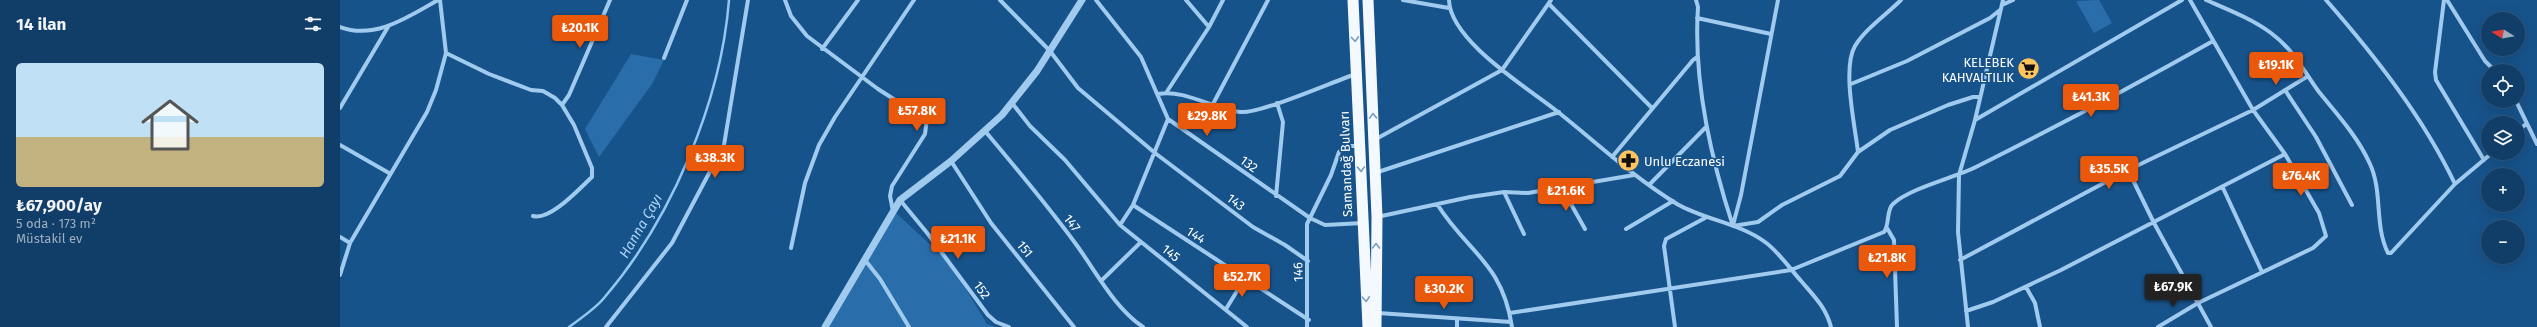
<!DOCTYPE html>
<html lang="tr">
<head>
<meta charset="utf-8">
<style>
	:root { --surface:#113e68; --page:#1a456e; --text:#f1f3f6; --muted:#9caec0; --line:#30577c; --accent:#ea580c }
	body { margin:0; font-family:"Fira Sans",sans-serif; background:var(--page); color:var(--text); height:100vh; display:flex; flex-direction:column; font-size:15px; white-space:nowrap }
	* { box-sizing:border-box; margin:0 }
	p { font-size:13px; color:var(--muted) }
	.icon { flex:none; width:22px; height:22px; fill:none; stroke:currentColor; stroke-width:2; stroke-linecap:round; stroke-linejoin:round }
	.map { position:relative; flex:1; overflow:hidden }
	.side { display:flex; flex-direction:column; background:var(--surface); width:340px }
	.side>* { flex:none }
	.needle { width:26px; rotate:281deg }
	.fabs { position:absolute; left:2141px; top:12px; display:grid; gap:8px }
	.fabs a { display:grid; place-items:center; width:44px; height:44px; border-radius:50%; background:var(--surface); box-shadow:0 4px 16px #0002,0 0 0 1px var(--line); font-size:20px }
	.price { position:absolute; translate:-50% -34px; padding:0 9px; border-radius:4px; background:var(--accent); color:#fff; font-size:13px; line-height:26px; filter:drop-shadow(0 1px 2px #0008) }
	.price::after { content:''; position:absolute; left:50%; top:24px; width:12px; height:9px; margin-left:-6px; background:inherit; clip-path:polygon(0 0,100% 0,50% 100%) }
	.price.active { background:#222; color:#fff }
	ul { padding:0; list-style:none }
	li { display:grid; align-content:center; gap:8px; height:212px; padding:0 16px }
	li+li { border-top:1px solid var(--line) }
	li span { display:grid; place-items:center; height:124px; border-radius:6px; color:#555 }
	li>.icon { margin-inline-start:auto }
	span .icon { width:72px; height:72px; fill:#fffc; stroke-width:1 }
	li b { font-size:17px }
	h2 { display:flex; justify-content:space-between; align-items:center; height:48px; padding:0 16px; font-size:17px }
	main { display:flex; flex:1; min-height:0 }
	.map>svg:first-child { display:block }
	.green { fill:#296daa }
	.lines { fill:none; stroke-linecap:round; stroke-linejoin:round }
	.stream { stroke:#93c6f1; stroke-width:2.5 }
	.minor { stroke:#a1caef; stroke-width:4 }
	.tertiary { stroke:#a1caef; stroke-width:7 }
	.trunk { stroke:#f4f9ff; stroke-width:11 }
	.oneway { stroke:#7a9ebf }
	.labels { text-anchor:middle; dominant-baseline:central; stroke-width:3.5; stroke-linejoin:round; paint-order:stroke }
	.poi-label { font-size:13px; fill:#fff; stroke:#17538b; text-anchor:end }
	.street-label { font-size:13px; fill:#fff; stroke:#17538b }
	.water-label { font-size:14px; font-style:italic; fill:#acd4f6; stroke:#17538b }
</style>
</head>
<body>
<main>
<section class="side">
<h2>14 ilan<svg class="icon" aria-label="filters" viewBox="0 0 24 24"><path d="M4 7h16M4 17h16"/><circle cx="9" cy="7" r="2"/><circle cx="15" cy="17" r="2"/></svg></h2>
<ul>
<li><span style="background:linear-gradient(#bfe0f5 60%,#c2b280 0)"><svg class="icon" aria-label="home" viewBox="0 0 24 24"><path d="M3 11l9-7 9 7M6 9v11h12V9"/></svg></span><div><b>₺67,900/ay</b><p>5 oda · 173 m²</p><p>Müstakil ev</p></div></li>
</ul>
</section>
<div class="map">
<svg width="2197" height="327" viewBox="0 0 2197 327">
	<rect width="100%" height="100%" fill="#17538b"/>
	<path class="green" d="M 1759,0 L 1772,23 L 1754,33 L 1736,1 Z
		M 291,54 L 324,60 L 312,84 L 259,157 L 245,129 Z
		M 555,212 L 610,263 L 647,324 L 656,327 L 485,327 Z"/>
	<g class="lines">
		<path class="stream" d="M 229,327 C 241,318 255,309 264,298 C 331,220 381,102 389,0"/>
		<path class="minor" d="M 445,0 L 451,16 L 467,36 L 538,89 L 563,105 L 589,104 L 585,134 L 552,186 L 550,196 L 553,211
			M 660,0 L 710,51 L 738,88 L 815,153 L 913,227 L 945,245 L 968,261
			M 756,0 L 801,57 L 828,119 L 970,218 L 985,225 L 1023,223
			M 846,0 L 869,27
			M 1063,0 L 1109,8
			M 1109,0 C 1110,41 1188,88 1218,112 C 1257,143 1293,177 1337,204 C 1365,220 1399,223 1425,242 C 1439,252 1451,270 1462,282 C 1475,297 1486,308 1491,327
			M 1356,0 L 1358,7 C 1353,81 1370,156 1393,226
			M 1866,0 C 1889,10 1912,19 1931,33 C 1954,50 1963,70 1979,92 C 1997,114 2018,137 2030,164 C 2043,192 2034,225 2048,253 L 2051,253 L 2115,184 L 2152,153
			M 1986,0 C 2035,56 2083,117 2115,184
			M 2104,0 L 2095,72 L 2096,80 L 2144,160
			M 2107,0 L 2145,61 L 2155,71
			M 1210,5 L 1312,108
			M 1662,5 L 1673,0
			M 1357,18 L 1431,34
			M 0,27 C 35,40 68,17 98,0
			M 482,49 L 518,0
			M 106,53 L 149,74 L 191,90 L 203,91 L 215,98 L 222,105 L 234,125 L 252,168 L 252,177 C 239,189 210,221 193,216
			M 324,58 L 347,0
			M 1511,84 L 1567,61 L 1650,18 L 1660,10
			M 1945,90 L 1976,137 L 2012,205
			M 826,93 L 869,27 L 883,0
			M 818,94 C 845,89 873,109 900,112 C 920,114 992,82 1016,74
			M 2176,101 L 2197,144
			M 672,103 L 690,126 L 725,160 L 780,225 L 793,205 L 828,119
			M 873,104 L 928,0
			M 222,105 L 229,95 L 270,0
			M 0,108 L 48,27
			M 1635,120 L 1842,0
			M 645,131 C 677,169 709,207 738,247 C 758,275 775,308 803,327
			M 2178,131 L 2186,124
			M 1036,139 L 1162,70 L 1211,0
			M 0,145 L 49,173
			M 1518,152 C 1515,126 1502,68 1515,46 C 1525,29 1547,14 1561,0
			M 1272,157 L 1353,60 L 1357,57
			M 611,161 L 651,223 L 734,327
			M 1788,170 L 1814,223 L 1871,327
			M 1035,173 L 1219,112
			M 1309,185 L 1366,127
			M 1222,188 L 1245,229
			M 1883,188 L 1922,272
			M 1164,192 L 1184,234
			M 936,196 L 943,122 L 937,103
			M 560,200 L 588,234 L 648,315 L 656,322 L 669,327
			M 1097,204 C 1128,253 1162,262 1172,327
			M 793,205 L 969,320
			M 1037,217 L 1130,197 L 1164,192 L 1188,193 L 1294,175
			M 780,225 L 907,327
			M 1393,225 L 1401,195 L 1438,0
			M 1393,226 L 1418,222 L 1442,205 L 1500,176 L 1518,152 L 1550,130 L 1608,105 L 1633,97 L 1640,97
			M 1547,228 L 1554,240 L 1557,327
			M 1286,229 L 1333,201
			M 0,237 L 10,243
			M 451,248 L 465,183 L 479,145 L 495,117 L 574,0
			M 525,260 L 540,279 L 569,327
			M 1620,260 L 1788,170 L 1913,110 L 1968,76
			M 0,275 L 10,243 L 87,112 L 96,90 L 106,53 L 100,0
			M 761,281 L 801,242
			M 1686,287 L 1695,303 L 1700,327
			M 886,309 L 905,278
			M 1626,311 L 1653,302 L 1721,270 L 1945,154
			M 1038,313 L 1171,322
			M 1170,313 L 1451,270 L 1544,232 C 1550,224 1546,210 1553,204 C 1570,188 1614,178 1636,167 C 1716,127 1795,85 1873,41
			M 266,327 L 332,243 L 384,145 L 408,0
			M 967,327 L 967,224 L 991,175 L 999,152 L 1006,146 L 1020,146
			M 1117,327 L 1117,319
			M 1335,327 L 1324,246 L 1326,239 L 1365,218
			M 1628,327 L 1618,232 L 1619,175 L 1635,120 L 1663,0
			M 1818,327 L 1858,303 L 1973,248 L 1986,236 L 1979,213 L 1945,154 L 1913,110 L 1850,0"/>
		<path class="tertiary" d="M 485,327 L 560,200 L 611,161 L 662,115 L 697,71 L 742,0"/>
		<path class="trunk" d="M 1013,0 L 1028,327
			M 1028,0 L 1037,217 L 1036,327"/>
	</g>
	<defs><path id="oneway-chevron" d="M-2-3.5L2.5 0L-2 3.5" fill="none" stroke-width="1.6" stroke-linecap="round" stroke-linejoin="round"/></defs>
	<g class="oneway">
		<use href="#oneway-chevron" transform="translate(1015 39) rotate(86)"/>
		<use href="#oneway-chevron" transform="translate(1033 116) rotate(-92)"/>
		<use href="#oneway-chevron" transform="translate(1021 169) rotate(88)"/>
		<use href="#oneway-chevron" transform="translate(1036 246) rotate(-89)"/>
		<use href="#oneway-chevron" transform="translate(1026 299) rotate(87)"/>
	</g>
	<defs>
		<symbol id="supermarket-disc" viewBox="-11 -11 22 22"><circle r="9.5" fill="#ffc45e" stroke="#17538b"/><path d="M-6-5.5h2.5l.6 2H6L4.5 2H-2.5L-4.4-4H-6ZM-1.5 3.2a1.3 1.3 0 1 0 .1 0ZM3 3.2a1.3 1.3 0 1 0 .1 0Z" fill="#111"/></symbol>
		<symbol id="pharmacy-disc" viewBox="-11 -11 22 22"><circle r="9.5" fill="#ffc45e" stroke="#17538b"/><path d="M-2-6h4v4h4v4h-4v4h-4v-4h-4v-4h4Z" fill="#111"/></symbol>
	</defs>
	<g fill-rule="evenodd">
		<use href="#supermarket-disc" x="1676" y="56" width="25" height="25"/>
		<use href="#pharmacy-disc" x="1276" y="148" width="25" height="25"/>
	</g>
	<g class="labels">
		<g class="poi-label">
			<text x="1674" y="62">KELEBEK<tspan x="1674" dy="15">KAHVALTILIK</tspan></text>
			<text x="1304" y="161" text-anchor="start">Unlu Eczanesi</text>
		</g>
		<g class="street-label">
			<text transform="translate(909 164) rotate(36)">132</text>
			<text transform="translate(1006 164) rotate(-92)">Samandağ Bulvarı</text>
			<text transform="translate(896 202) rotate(37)">143</text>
			<text transform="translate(732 223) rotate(52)">147</text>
			<text transform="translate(856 235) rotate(32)">144</text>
			<text transform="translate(685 249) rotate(51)">151</text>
			<text transform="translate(831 253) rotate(38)">145</text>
			<text transform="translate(958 272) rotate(-91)">146</text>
			<text transform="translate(642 290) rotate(54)">152</text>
		</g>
		<g class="water-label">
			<text transform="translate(301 226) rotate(-60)">Hanna Çayı</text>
		</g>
	</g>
</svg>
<div class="fabs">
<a><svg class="needle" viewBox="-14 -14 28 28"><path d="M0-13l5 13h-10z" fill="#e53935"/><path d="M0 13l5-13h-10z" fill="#9caec0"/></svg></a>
<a><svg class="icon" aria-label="locate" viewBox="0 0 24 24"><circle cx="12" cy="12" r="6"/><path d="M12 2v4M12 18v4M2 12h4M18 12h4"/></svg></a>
<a><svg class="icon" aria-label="layers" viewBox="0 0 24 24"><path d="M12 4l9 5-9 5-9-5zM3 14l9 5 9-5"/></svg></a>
<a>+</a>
<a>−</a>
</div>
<b class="price" style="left:240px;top:49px">₺20.1K</b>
<b class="price" style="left:1936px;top:86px">₺19.1K</b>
<b class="price" style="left:1751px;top:118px">₺41.3K</b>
<b class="price" style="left:577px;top:132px">₺57.8K</b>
<b class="price" style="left:867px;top:137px">₺29.8K</b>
<b class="price" style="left:375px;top:179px">₺38.3K</b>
<b class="price" style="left:1769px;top:190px">₺35.5K</b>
<b class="price" style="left:1961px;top:197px">₺76.4K</b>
<b class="price" style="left:1226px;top:212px">₺21.6K</b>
<b class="price" style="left:618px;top:260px">₺21.1K</b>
<b class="price" style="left:1547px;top:279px">₺21.8K</b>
<b class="price" style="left:902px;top:298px">₺52.7K</b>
<b class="price active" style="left:1833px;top:308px">₺67.9K</b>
<b class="price" style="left:1104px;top:310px">₺30.2K</b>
</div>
</main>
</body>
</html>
